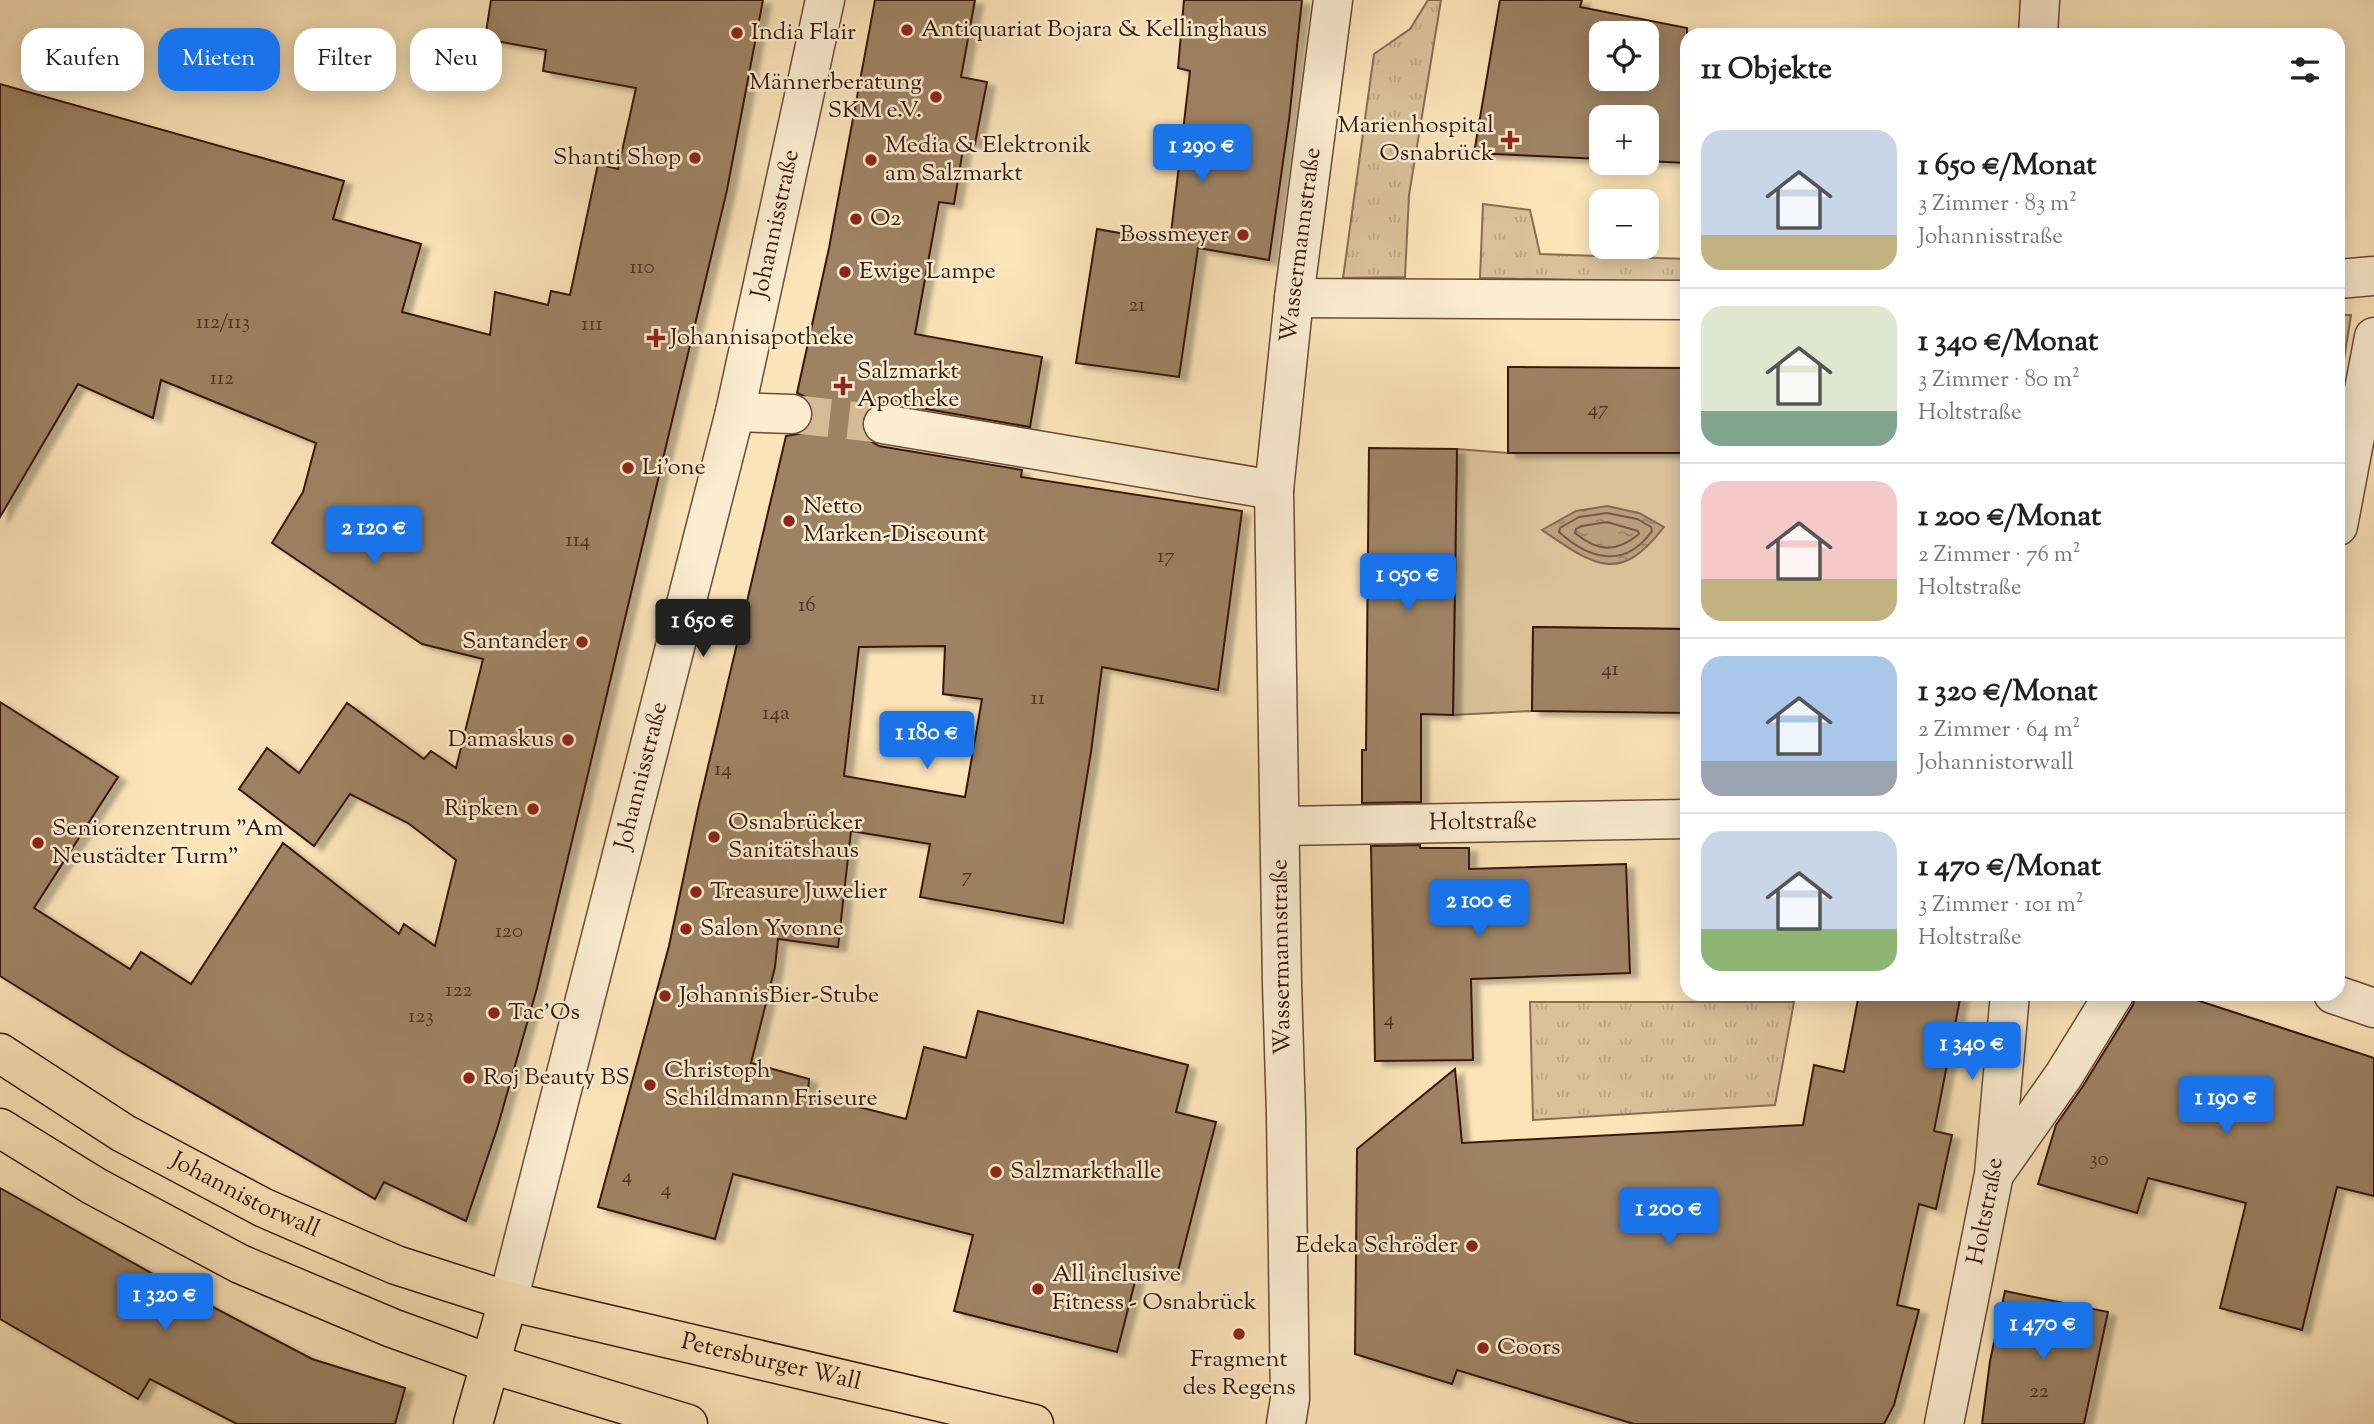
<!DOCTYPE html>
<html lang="de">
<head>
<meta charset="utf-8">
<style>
	:root { --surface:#fff; --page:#f2f2f2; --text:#202124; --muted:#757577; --line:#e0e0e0; --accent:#1a73e8 }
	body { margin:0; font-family:"Sorts Mill Goudy",serif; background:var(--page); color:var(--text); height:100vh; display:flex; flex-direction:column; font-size:26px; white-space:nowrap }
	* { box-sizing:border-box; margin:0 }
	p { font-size:23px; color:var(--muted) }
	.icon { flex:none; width:38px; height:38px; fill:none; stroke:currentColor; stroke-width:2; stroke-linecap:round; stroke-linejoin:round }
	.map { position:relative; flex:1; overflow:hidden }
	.drawer { position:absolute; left:1680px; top:28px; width:665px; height:973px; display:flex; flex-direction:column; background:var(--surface); border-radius:21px; box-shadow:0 4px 18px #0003 }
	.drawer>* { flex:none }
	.banner { position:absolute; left:21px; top:28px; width:665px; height:63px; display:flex; gap:14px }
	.tools { position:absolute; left:1589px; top:21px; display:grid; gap:14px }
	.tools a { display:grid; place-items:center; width:70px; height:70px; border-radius:14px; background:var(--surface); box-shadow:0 4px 18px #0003; font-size:35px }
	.price { position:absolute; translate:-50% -60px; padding:0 16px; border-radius:7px; background:var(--accent); color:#fff; font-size:23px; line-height:46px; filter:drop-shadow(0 2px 4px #0008) }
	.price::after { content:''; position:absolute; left:50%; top:42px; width:21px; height:16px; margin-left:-10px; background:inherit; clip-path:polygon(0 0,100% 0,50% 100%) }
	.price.current { background:#222; color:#fff }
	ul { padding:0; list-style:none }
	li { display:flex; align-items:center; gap:21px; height:175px; padding:0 21px }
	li+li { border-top:2px solid var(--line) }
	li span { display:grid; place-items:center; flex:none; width:196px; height:140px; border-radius:21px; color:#555 }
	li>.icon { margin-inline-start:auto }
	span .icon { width:84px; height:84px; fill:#fffc; stroke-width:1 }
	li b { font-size:30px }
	h2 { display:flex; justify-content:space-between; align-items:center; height:84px; padding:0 21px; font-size:30px }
	.chip { padding:0 24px; border-radius:21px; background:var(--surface); box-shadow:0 4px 18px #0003; font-size:24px; line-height:63px }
	.chip.current { background:var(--accent); color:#fff }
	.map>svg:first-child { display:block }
	.grass { fill:url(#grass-tufts); stroke:#896c52; stroke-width:2 }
	.garden { fill:#dac19a; stroke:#896c52; stroke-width:2 }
	.water { fill:url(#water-ripples); stroke:#85684f; stroke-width:2 }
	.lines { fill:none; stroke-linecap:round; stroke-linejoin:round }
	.shore { stroke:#785a44; stroke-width:2 }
	.building { fill:#9d8264; stroke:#38170a; stroke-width:2; fill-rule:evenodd; filter:url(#shadow) }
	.street-tunnel { stroke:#d4bb95; stroke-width:38; stroke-dasharray:38 19; stroke-linecap:butt }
	.street-casing { stroke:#694a36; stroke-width:41 }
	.primary-casing { stroke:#38170a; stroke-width:41 }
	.street { stroke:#fcedd1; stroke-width:38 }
	.primary { stroke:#fbe4b8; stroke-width:38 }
	.poi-dot { fill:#8f2418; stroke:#fcedd1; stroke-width:2.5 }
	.labels { text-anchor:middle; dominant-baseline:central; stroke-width:5; stroke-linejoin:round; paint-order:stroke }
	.number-label { font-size:21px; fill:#513220 }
	.poi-label { font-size:24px; fill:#38170a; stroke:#fcedd1; text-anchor:start }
	.street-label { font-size:24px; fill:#38170a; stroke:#fcedd1 }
</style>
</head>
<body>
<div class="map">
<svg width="2374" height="1424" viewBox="0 0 2374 1424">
	<defs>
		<pattern id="grass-tufts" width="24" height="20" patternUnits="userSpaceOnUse" patternTransform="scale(1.75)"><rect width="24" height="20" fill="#dac19a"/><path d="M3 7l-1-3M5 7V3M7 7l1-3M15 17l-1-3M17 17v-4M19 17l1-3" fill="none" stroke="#bca583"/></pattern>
		<pattern id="water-ripples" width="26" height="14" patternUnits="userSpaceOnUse" patternTransform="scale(1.75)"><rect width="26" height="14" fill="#b99e7d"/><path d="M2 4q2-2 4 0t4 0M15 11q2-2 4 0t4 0" fill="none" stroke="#978065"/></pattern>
		<filter id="shadow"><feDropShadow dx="8" dy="4.5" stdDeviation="2" flood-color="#0004"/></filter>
	</defs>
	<rect width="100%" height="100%" fill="#fbe4b8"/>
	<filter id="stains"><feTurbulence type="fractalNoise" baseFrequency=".00286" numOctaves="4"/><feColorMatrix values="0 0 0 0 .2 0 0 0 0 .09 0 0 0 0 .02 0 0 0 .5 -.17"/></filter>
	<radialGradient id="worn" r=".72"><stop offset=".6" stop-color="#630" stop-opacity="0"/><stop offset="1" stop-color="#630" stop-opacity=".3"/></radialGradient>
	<path class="grass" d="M 1428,0 L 1441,0 L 1409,195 L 1405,277 L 1343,278 L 1374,54 L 1410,29 Z
		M 1483,204 L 1530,210 L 1540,254 L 1687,259 L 1687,282 L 1480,278 Z
		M 2338,315 L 2351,315 L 2338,397 Z
		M 1530,1002 L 1794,1002 L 1775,1105 L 1533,1120 Z"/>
	<path class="garden" d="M 1457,449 L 1508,453 L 1687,453 L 1687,629 L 1533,627 L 1532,711 L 1453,715 Z"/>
	<path class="water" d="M 1607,506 L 1639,513 L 1664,527 C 1620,585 1594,566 1542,530 L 1576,511 Z"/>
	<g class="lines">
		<path class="shore" d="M 1607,513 L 1637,519 L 1651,527 L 1652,531 C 1625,569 1590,560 1559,532 L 1560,528 L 1579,517 Z
			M 1607,522 L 1638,531 L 1639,534 C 1616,553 1598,552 1575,533 L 1576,529 L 1582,526 Z"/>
	</g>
	<path class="building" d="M 491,0 L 763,0 L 727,190 L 537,988 L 497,1129 L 466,1221 L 384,1182 L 375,1199 L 119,1050 L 0,976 L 0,702 L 118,777 L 34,908 L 130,969 L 141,952 L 191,984 L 283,843 L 399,934 L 404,924 L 435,946 L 456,860 L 408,823 L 350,794 L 314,846 L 239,789 L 267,748 L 299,773 L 347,703 L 424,759 L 431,751 L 456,768 L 483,659 L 422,644 L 272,543 L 303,492 L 316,443 L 161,380 L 153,418 L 78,384 L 0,517 L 0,84 L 344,181 L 333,219 L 421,244 L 402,312 L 490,335 L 495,292 L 548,305 L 551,291 L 570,295 L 598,164 L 618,169 L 636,88 L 543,71 L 546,50 L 485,39 Z
		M 875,0 L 975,0 L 961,77 L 987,82 L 975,144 L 964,143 L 954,204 L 939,202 L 915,334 L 1042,357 L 1030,427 L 886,402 L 875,404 L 866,411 L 861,421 L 862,431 L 869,440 L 879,446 L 1022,470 L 1021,477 L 1242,511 L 1218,690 L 1102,667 L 1091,752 L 1063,923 L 920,897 L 930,844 L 851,831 L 838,947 L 778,939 L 775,967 L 751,1063 L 809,1079 L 808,1094 L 906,1119 L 924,1047 L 966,1058 L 978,1011 L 1188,1065 L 1176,1112 L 1216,1122 L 1176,1279 L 1138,1270 L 1117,1352 L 954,1311 L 973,1235 L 733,1174 L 715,1239 L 598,1207 L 669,946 L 698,809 L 786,436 L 803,433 L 810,426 L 814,415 L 811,403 L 804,396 L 797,393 L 829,248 ZM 945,646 L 943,694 L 982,699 L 965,797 L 844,776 L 859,647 Z
		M 1184,0 L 1302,0 L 1289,120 L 1269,260 L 1198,248 L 1179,377 L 1076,363 L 1097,229 L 1170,242 L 1190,71 L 1178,68 Z
		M 1500,0 L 1582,0 L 1580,7 L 1687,28 L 1687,163 L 1647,161 L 1647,117 L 1601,117 L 1601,159 L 1474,153 ZM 1601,33 L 1647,33 L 1647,79 L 1601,79 Z
		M 1508,367 L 1687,368 L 1687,453 L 1508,453 Z
		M 1369,448 L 1457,449 L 1453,715 L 1421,714 L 1421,802 L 1362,803 L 1362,750 L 1366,750 Z
		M 1533,627 L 1687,629 L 1687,713 L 1532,711 Z
		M 1420,845 L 1420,848 L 1469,848 L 1469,869 L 1626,864 L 1630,973 L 1471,979 L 1473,1060 L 1375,1061 L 1371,846 Z
		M 1859,994 L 1961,994 L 1934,1131 L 1952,1135 L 1936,1209 L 1919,1204 L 1897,1305 L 1919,1310 L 1894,1405 L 1884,1424 L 1634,1424 L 1457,1370 L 1452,1384 L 1355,1354 L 1357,1149 L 1455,1069 L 1462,1143 L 1803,1125 L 1814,1065 L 1844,1072 Z
		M 2136,994 L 2178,994 L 2374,1058 L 2374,1196 L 2337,1187 L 2302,1330 L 2220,1308 L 2246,1203 L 2148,1178 L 2137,1213 L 2038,1184 L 2056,1125 L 2083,1086 L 2133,1005 Z
		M 0,1188 L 192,1296 L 312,1359 L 405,1388 L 395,1424 L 237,1424 L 150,1379 L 138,1399 L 0,1319 Z
		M 2005,1291 L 2108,1312 L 2084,1424 L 1982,1424 L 1990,1361 Z"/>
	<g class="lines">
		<path class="street-tunnel" d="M 792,414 L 883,424"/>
		<defs>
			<g id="street">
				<path d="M 2038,35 L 2040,0"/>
				<path d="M 2338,279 L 2374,276"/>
				<path d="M 1294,298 L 1687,300"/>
				<path d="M 735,412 L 792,414"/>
				<path d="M 883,424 L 1274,490"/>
				<path d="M 2338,526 L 2374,337"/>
				<path id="s1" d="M 1280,826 L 1687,819"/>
				<path d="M 2333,994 L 2374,1008"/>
				<path d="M 1995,1173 L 2064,1075 L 2114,994"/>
				<path id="s2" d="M 508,1301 L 735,412 L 825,0"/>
				<path id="s3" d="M 1286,1424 L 1290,1399 L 1286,1115 L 1282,984 L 1274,490 L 1294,298 L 1333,0"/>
				<path id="s4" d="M 1944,1424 L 1994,1174 L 2010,994"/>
			</g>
			<g id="primary">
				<path id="s5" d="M 0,1053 L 123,1133 L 264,1208 L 396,1265 L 508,1301 L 1034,1424"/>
				<path d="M 0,1128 L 94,1186 L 240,1264 L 392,1328 L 491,1364 L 688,1424"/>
				<path d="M 473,1424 L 508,1301"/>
			</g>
		</defs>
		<use href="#street" class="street-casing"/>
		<use href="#primary" class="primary-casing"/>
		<use href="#street" class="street"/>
		<use href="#primary" class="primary"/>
	</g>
	<g class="poi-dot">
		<circle cx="907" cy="30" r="7"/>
		<circle cx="737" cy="33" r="7"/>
		<circle cx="936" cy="97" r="7"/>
		<path d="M1506.5 129.5h7v7h7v7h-7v7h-7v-7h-7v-7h7z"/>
		<circle cx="695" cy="158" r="7"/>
		<circle cx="871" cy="160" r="7"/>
		<circle cx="856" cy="219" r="7"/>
		<circle cx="1243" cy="235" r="7"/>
		<circle cx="845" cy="272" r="7"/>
		<path d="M652.5 327.5h7v7h7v7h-7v7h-7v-7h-7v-7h7z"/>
		<path d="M839.5 375.5h7v7h7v7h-7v7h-7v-7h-7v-7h7z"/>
		<circle cx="628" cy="468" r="7"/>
		<circle cx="789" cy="521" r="7"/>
		<circle cx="582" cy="642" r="7"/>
		<circle cx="568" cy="740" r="7"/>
		<circle cx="533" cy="809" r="7"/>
		<circle cx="714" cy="837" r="7"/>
		<circle cx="38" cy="843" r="7"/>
		<circle cx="696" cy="892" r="7"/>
		<circle cx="686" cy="929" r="7"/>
		<circle cx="665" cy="996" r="7"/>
		<circle cx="494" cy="1013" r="7"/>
		<circle cx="469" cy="1078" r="7"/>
		<circle cx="650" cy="1085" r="7"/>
		<circle cx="996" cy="1172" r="7"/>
		<circle cx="1472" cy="1246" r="7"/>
		<circle cx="1038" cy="1289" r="7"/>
		<circle cx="1239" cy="1334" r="7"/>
		<circle cx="1483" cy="1348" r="7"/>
	</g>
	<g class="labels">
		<g class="number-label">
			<text x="642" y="268">110</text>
			<text x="1137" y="306">21</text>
			<text x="223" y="323">112/113</text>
			<text x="592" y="325">111</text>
			<text x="222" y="379">112</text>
			<text x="1598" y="410">47</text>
			<text x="578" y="541">114</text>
			<text x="1166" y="557">17</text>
			<text x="807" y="606">16</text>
			<text x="1610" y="670">41</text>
			<text x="1038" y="699">11</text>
			<text x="776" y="714">14a</text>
			<text x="723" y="770">14</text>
			<text x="967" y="877">7</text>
			<text x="509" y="932">120</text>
			<text x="459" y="991">122</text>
			<text x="421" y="1017">123</text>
			<text x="1389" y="1020">4</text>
			<text x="2099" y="1160">30</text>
			<text x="627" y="1177">4</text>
			<text x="666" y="1190">4</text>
			<text x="2039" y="1392">22</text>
		</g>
		<g class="poi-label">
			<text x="921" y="30">Antiquariat Bojara &amp; Kellinghaus</text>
			<text x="751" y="33">India Flair</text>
			<text x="922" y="83" text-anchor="end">Männerberatung<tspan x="922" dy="28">SKM e.V.</tspan></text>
			<text x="1494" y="126" text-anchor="end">Marienhospital<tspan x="1494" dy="28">Osnabrück</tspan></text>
			<text x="885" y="146">Media &amp; Elektronik<tspan x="885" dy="28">am Salzmarkt</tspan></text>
			<text x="681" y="158" text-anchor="end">Shanti Shop</text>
			<text x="870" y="219">O2</text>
			<text x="1229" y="235" text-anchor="end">Bossmeyer</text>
			<text x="859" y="272">Ewige Lampe</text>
			<text x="670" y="338">Johannisapotheke</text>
			<text x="857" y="372">Salzmarkt<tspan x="857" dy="28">Apotheke</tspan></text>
			<text x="642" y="468">Li'one</text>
			<text x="803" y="507">Netto<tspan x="803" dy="28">Marken-Discount</tspan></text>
			<text x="568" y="642" text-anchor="end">Santander</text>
			<text x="554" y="740" text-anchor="end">Damaskus</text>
			<text x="519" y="809" text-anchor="end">Ripken</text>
			<text x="728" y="823">Osnabrücker<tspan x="728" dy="28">Sanitätshaus</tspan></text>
			<text x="52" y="829">Seniorenzentrum "Am<tspan x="52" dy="28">Neustädter Turm"</tspan></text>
			<text x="710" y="892">Treasure Juwelier</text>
			<text x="700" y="929">Salon Yvonne</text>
			<text x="679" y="996">JohannisBier-Stube</text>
			<text x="508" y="1013">Tac'Os</text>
			<text x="664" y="1071">Christoph<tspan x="664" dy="28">Schildmann Friseure</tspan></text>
			<text x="483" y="1078">Roj Beauty BS</text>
			<text x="1010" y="1172">Salzmarkthalle</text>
			<text x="1458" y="1246" text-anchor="end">Edeka Schröder</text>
			<text x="1052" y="1275">All inclusive<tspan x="1052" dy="28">Fitness - Osnabrück</tspan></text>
			<text x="1497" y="1348">Coors</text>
			<text x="1239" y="1360" text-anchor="middle">Fragment<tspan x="1239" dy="28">des Regens</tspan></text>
		</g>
		<g class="street-label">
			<text stroke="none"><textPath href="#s2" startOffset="1110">Johannisstraße</textPath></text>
			<text stroke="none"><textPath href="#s3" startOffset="1181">Wassermannstraße</textPath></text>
			<text stroke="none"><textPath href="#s2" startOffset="542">Johannisstraße</textPath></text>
			<text stroke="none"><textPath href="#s1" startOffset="203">Holtstraße</textPath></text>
			<text transform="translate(1282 957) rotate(-91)">Wassermannstraße</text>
			<text stroke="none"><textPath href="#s5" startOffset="284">Johannistorwall</textPath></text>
			<text stroke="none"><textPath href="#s4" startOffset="217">Holtstraße</textPath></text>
			<text stroke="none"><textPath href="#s5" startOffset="838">Petersburger Wall</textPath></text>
		</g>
	</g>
	<rect width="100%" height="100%" filter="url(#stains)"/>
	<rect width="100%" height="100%" fill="url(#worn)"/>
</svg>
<div class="tools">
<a><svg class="icon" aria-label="locate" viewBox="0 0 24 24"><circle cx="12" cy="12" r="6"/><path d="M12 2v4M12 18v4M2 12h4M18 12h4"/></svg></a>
<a>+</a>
<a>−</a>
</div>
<b class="price" style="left:1202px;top:184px">1 290 €</b>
<b class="price" style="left:374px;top:566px">2 120 €</b>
<b class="price" style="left:1408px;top:613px">1 050 €</b>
<b class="price current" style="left:703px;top:659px">1 650 €</b>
<b class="price" style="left:927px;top:771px">1 180 €</b>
<b class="price" style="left:1479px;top:939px">2 100 €</b>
<b class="price" style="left:1972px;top:1082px">1 340 €</b>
<b class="price" style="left:2226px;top:1136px">1 190 €</b>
<b class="price" style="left:1669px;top:1247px">1 200 €</b>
<b class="price" style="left:165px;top:1333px">1 320 €</b>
<b class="price" style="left:2043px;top:1362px">1 470 €</b>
<div class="banner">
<a class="chip">Kaufen</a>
<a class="chip current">Mieten</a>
<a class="chip">Filter</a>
<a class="chip">Neu</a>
</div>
<section class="drawer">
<h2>11 Objekte<svg class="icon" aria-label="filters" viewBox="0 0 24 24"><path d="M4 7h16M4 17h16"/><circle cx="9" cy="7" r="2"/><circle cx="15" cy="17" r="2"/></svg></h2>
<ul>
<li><span style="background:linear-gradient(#c9d6e8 75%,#c2b280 0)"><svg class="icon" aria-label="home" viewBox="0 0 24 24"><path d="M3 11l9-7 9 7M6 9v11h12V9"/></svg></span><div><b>1 650 €/Monat</b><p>3 Zimmer · 83 m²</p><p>Johannisstraße</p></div></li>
<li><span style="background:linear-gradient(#dfe7d0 75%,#7fa58c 0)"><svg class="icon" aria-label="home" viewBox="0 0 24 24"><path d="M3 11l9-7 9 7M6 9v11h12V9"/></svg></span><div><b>1 340 €/Monat</b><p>3 Zimmer · 80 m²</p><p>Holtstraße</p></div></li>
<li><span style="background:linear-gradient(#f6c9c9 70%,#c2b280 0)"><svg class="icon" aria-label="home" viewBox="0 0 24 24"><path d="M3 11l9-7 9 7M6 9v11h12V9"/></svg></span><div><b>1 200 €/Monat</b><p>2 Zimmer · 76 m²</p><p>Holtstraße</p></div></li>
<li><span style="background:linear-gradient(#a9c7e8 75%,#9aa5b1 0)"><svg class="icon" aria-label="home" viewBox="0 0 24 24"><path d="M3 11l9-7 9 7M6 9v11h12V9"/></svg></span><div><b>1 320 €/Monat</b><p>2 Zimmer · 64 m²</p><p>Johannistorwall</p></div></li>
<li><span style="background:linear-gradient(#c9d6e8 70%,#8fb573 0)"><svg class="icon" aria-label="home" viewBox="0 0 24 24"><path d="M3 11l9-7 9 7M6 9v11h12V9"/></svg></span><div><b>1 470 €/Monat</b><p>3 Zimmer · 101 m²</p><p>Holtstraße</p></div></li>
</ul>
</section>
</div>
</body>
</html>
